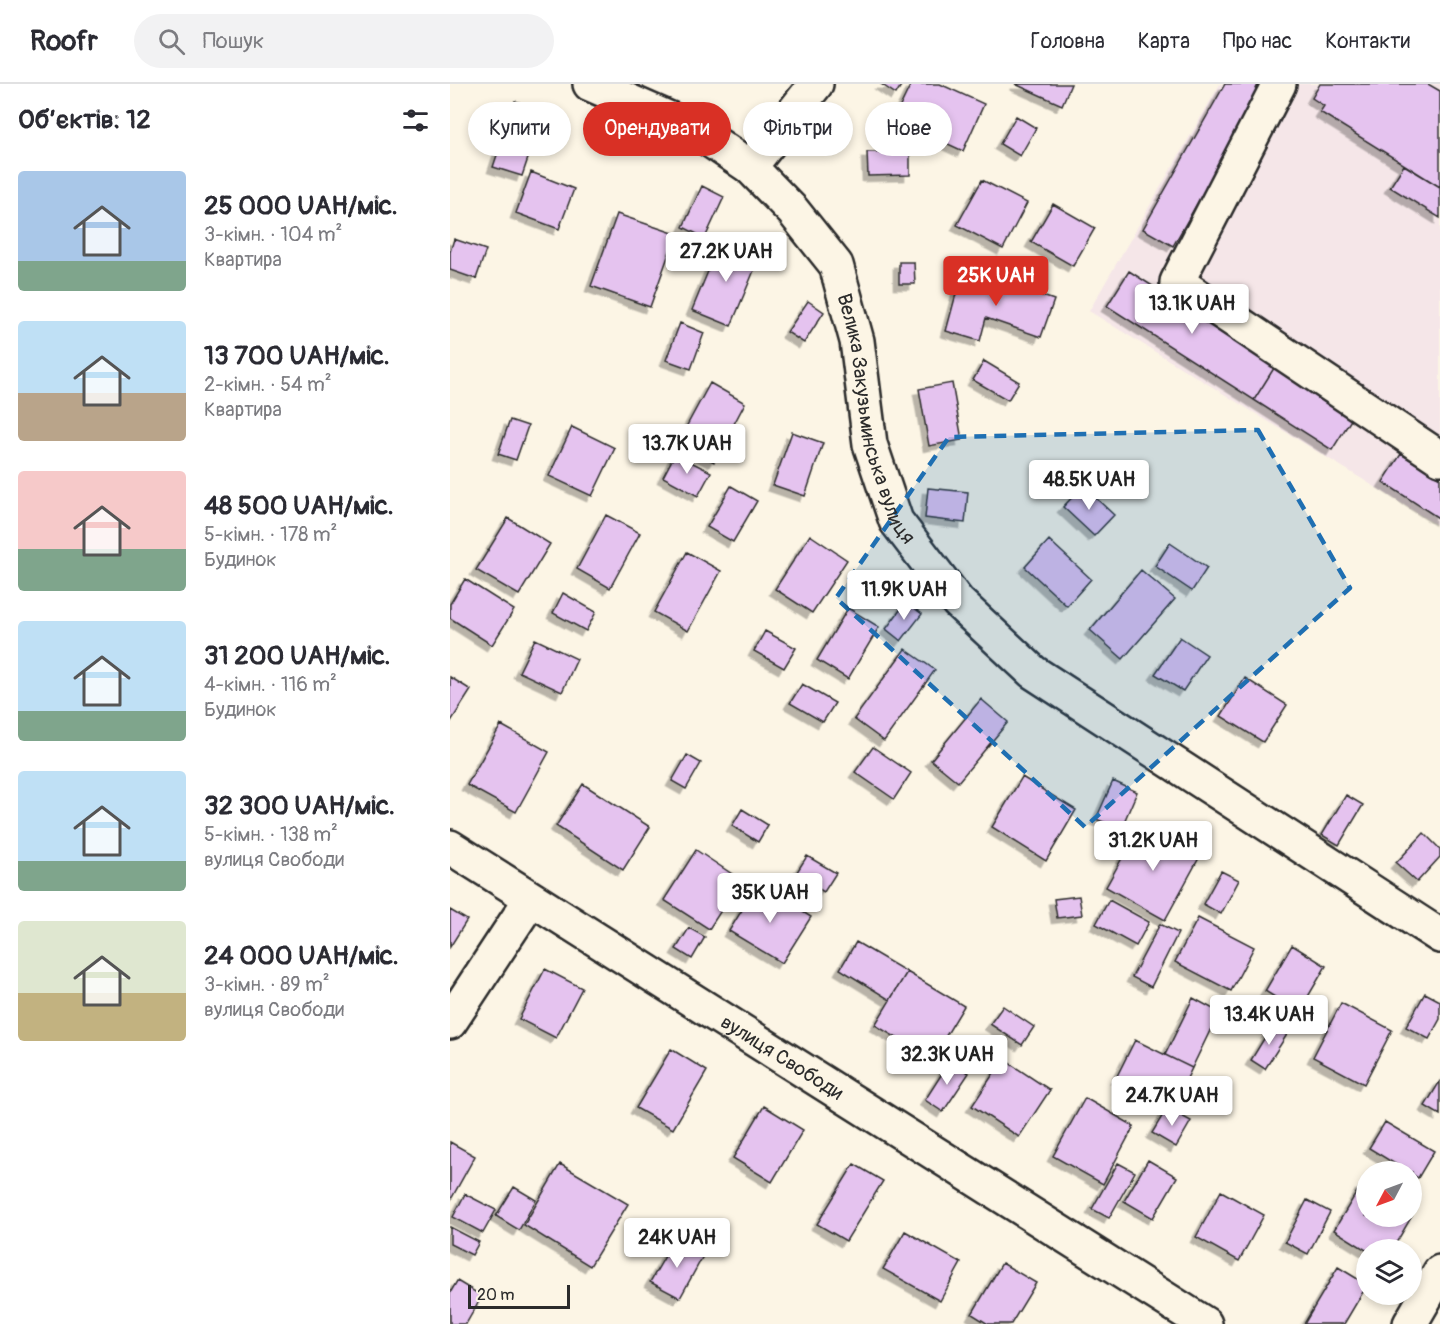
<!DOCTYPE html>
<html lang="uk">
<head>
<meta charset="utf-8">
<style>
	:root { --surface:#fff; --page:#f2f2f3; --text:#2b2b33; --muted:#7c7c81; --line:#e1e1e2; --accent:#d93025 }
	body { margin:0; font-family:Pangolin,sans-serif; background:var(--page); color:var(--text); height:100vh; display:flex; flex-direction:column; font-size:22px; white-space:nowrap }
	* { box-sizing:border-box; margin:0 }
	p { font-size:20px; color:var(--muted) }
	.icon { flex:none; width:33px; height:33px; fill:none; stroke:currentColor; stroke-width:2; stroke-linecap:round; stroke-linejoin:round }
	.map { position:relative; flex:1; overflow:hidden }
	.sheet { display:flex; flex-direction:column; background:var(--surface); width:450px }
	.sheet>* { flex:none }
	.top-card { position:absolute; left:18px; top:18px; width:570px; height:54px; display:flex; gap:12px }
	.needle { width:39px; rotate:229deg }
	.fabs { position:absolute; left:906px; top:1077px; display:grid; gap:12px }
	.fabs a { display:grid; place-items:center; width:66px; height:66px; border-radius:50%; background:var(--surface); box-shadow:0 3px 9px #0003; font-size:30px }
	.scale { position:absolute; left:18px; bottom:15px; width:102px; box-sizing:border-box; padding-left:6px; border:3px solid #2b2b2b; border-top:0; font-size:16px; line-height:21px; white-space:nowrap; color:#2b2b2b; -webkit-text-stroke:4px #fcf5e5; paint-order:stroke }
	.price { position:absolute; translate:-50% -51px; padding:0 14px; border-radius:6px; background:#fff; color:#222; font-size:20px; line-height:39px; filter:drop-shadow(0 2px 3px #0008) }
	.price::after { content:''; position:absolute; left:50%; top:36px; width:18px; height:14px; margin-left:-9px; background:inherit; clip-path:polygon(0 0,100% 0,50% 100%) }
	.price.current { background:var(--accent); color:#fff }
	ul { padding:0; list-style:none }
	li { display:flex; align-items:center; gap:18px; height:150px; padding:0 18px }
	li span { display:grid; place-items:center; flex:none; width:168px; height:120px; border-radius:6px; color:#555 }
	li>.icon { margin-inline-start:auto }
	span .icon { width:72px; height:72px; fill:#fffc; stroke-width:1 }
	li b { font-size:26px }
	h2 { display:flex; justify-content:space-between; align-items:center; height:72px; padding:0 18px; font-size:26px }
	.pill { padding:0 21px; border-radius:27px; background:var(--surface); box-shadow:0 3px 9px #0003; font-size:21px; line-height:54px }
	.pill.current { background:var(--accent); color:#fff }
	header { display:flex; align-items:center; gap:36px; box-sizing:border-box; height:84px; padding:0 30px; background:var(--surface); border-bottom:2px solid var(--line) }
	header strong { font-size:28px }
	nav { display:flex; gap:33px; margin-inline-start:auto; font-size:21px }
	.search { width:420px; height:54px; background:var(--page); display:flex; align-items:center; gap:15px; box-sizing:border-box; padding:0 21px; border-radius:33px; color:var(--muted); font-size:22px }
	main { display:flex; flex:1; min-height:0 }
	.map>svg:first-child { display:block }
	.built { fill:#f5e6e8 }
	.building { fill:#e5c3ef; stroke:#2b2b2b; stroke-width:1.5; filter:url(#shadow) }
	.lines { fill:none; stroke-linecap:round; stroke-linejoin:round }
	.minor-casing { stroke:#2b2b2b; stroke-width:38 }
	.minor { stroke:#fcf5e5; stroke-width:33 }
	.marked { fill:#1f6fb2; fill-opacity:0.2; stroke:#1f6fb2; stroke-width:4.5; stroke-dasharray:12 8; stroke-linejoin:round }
	.labels { text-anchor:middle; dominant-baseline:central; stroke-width:5; stroke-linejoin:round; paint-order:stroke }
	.street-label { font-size:20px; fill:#2b2b2b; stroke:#fcf5e5 }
</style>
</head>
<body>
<header>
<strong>Roofr</strong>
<div class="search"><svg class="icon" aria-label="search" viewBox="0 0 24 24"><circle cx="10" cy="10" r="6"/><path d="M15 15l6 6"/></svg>Пошук</div>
<nav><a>Головна</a><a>Карта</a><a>Про нас</a><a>Контакти</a></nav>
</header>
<main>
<section class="sheet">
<h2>Об’єктів: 12<svg class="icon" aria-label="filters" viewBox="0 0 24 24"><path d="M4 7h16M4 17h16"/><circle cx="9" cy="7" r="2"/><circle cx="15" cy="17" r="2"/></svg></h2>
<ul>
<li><span style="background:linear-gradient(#a9c7e8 75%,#7fa58c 0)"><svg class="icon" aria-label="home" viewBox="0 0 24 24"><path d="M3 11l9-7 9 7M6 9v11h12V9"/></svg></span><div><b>25 000 UAH/міс.</b><p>3-кімн. · 104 m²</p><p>Квартира</p></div></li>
<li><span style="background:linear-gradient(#bfe0f5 60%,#b9a48a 0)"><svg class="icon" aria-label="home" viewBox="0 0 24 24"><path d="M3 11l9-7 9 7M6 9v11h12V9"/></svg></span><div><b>13 700 UAH/міс.</b><p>2-кімн. · 54 m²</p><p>Квартира</p></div></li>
<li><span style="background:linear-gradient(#f6c9c9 65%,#7fa58c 0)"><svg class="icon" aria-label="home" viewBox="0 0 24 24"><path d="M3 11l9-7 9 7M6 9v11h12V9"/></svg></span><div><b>48 500 UAH/міс.</b><p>5-кімн. · 178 m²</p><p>Будинок</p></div></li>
<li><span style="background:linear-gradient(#bfe0f5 75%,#7fa58c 0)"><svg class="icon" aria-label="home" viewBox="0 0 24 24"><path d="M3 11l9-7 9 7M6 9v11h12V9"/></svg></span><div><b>31 200 UAH/міс.</b><p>4-кімн. · 116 m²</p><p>Будинок</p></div></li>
<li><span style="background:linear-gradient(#bfe0f5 75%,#7fa58c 0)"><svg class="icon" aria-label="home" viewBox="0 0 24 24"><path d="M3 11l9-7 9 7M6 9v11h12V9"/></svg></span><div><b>32 300 UAH/міс.</b><p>5-кімн. · 138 m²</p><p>вулиця Свободи</p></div></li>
<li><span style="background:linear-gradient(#dfe7d0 60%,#c2b280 0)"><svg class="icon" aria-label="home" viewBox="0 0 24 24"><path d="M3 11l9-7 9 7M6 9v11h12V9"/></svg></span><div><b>24 000 UAH/міс.</b><p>3-кімн. · 89 m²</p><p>вулиця Свободи</p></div></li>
</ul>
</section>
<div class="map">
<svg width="990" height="1240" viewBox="0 0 990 1240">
	<defs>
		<filter id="shadow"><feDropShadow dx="-5.5" dy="5.5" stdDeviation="0" flood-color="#0004"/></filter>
	</defs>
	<rect width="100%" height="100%" fill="#fcf5e5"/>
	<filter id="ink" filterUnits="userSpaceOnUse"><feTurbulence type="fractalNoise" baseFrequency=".0167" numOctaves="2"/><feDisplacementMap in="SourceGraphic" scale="12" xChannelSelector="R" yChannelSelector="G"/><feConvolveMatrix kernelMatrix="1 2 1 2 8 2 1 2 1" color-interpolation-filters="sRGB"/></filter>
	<g filter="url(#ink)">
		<path class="built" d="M 770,0 L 990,0 L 990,443 L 639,227 Z"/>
		<path class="building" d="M 431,0 L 452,0 L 446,10 Z
			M 461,0 L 490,0 L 534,20 L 513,67 L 444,35 Z
			M 565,0 L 621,0 L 612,21 Z
			M 775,0 L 815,0 L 723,162 L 693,145 Z
			M 870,0 L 978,0 L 990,7 L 990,103 L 870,28 L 874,22 L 862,14 Z
			M 65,17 L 94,27 L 72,92 L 43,83 Z
			M 566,32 L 586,44 L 570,72 L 550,60 Z
			M 417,68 L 460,68 L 460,91 L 418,92 Z
			M 954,81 L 990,103 L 990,134 L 940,103 Z
			M 81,88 L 124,105 L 109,145 L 66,129 Z
			M 532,96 L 577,119 L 553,165 L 507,141 Z
			M 252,102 L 274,113 L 255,154 L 233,143 Z
			M 603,120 L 645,144 L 623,182 L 581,158 Z
			M 167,130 L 226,150 L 200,223 L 141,202 Z
			M 4,155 L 36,166 L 26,195 L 0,186 L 0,168 Z
			M 271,156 L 310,172 L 281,242 L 242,226 Z
			M 449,178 L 464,178 L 465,200 L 449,200 Z
			M 513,184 L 604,216 L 591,253 L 536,234 L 530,257 L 496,247 Z
			M 679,187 L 826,281 L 804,316 L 657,222 Z
			M 358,217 L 374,228 L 354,259 L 337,248 Z
			M 230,239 L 254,249 L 241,285 L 216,276 Z
			M 534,277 L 569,298 L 558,316 L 523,296 Z
			M 826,281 L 904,331 L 882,366 L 804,316 Z
			M 260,299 L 295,319 L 264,378 L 228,358 Z
			M 502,299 L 512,356 L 479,362 L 469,305 Z
			M 60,336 L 78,342 L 66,376 L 48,370 Z
			M 122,343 L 165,364 L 142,412 L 99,392 Z
			M 342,348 L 373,359 L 355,412 L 323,401 Z
			M 225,370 L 261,388 L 248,412 L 213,393 Z
			M 951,370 L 990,394 L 990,435 L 933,398 Z
			M 281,402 L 307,417 L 283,458 L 257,443 Z
			M 633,402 L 664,431 L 644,452 L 613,423 Z
			M 478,404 L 518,408 L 515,439 L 475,434 Z
			M 156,431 L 190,449 L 160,504 L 127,485 Z
			M 58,434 L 100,460 L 69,511 L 26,486 Z
			M 360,451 L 397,476 L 362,529 L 325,505 Z
			M 599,456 L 641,495 L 617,522 L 575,483 Z
			M 720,459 L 757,484 L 742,507 L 705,482 Z
			M 237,468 L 271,487 L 238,547 L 204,528 Z
			M 691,486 L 725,515 L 673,575 L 640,546 Z
			M 15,495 L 64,526 L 42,561 L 0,534 L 0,520 Z
			M 113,509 L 146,528 L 136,547 L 103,529 Z
			M 456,518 L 472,530 L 451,557 L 436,545 Z
			M 398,524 L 429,543 L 398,595 L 367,576 Z
			M 315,547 L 346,564 L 334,584 L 304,567 Z
			M 730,553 L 757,571 L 733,607 L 705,590 Z
			M 85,555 L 127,575 L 112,608 L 69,588 Z
			M 455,565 L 485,586 L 434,657 L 404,635 Z
			M 0,593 L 21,606 L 0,639 Z
			M 795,594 L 837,621 L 813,658 L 771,632 Z
			M 352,600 L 385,619 L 373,638 L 340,619 Z
			M 531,615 L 558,638 L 508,698 L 481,676 Z
			M 51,641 L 99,668 L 66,728 L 17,701 Z
			M 423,663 L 461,689 L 444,715 L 405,688 Z
			M 237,671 L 251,679 L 236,705 L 222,697 Z
			M 572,693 L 626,726 L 596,777 L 542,743 Z
			M 663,697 L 687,708 L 671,745 L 646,735 Z
			M 133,700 L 200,743 L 173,786 L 106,742 Z
			M 896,711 L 913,721 L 889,761 L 872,751 Z
			M 292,725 L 318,741 L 308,758 L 282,742 Z
			M 691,740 L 750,772 L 715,836 L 656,803 Z
			M 974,749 L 990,765 L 990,773 L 967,798 L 946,779 Z
			M 246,766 L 291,796 L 259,845 L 214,816 Z
			M 357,772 L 386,789 L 374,808 L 345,791 Z
			M 771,787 L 789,796 L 771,830 L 753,820 Z
			M 308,800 L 361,833 L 332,879 L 279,847 Z
			M 629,812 L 632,831 L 607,834 L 604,815 Z
			M 659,816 L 699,838 L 686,862 L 646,840 Z
			M 0,826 L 17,836 L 0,863 Z
			M 748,834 L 804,863 L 781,907 L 725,878 Z
			M 710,840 L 728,849 L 701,903 L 682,893 Z
			M 239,844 L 255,853 L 242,875 L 226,865 Z
			M 406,858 L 457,888 L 440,916 L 390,885 Z
			M 842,861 L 876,882 L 849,928 L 815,907 Z
			M 95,885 L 132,904 L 106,954 L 69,935 Z
			M 457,888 L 514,922 L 482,975 L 425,941 Z
			M 975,909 L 990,917 L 990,935 L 979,955 L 956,943 Z
			M 743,914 L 769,928 L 742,984 L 715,971 Z
			M 891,919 L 942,946 L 914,1000 L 863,973 Z
			M 553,922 L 584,943 L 572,961 L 540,940 Z
			M 823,940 L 838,949 L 815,985 L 801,976 Z
			M 685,956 L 742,984 L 723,1023 L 666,994 Z
			M 221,965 L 257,987 L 223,1045 L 186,1024 Z
			M 553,975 L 600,1006 L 569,1053 L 522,1022 Z
			M 500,977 L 519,989 L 493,1028 L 475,1016 Z
			M 990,997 L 990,1031 L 975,1022 Z
			M 635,1014 L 684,1042 L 653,1100 L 603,1072 Z
			M 314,1022 L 353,1046 L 322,1098 L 283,1074 Z
			M 717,1024 L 741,1037 L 726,1063 L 702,1049 Z
			M 935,1038 L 984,1067 L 968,1094 L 962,1090 L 962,1088 L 958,1088 L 919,1064 Z
			M 0,1058 L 25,1072 L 0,1117 Z
			M 698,1076 L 727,1093 L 703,1134 L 674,1117 Z
			M 668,1079 L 685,1088 L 659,1134 L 642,1125 Z
			M 110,1080 L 178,1120 L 140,1182 L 74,1141 Z
			M 404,1080 L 433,1097 L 396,1157 L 367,1140 Z
			M 911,1101 L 916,1104 L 916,1132 L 962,1132 L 942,1166 L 916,1166 L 884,1146 Z
			M 64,1103 L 86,1116 L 69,1146 L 46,1132 Z
			M 771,1107 L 814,1131 L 789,1177 L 746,1153 Z
			M 15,1110 L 46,1126 L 33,1149 L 3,1133 Z
			M 857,1116 L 880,1128 L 858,1170 L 835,1158 Z
			M 0,1143 L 29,1158 L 22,1171 L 0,1160 Z
			M 455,1147 L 511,1179 L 490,1217 L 433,1185 Z
			M 225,1155 L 253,1172 L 230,1214 L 200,1198 Z
			M 552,1179 L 586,1199 L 561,1240 L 538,1240 L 522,1230 Z
			M 888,1183 L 916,1200 L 916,1203 L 894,1240 L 854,1240 Z
			M 7,1197 L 32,1212 L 16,1240 L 0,1240 L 0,1209 Z"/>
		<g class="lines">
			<defs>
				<g id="minor">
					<path id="s1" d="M 140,0 L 245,46 L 300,83 L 343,127 L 386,181 L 407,257 L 420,360 L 446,437 L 508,518 L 583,588 L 990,852"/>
					<path d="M 829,0 L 727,198 L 990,374"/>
					<path d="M 300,83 L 366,0"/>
					<path id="s2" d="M 0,763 L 755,1240"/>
					<path d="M 0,938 L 81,815"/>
					<path d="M 960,1240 L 990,1188"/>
				</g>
			</defs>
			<use href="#minor" class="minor-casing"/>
			<use href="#minor" class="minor"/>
		</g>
	</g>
	<path class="marked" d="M 808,346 L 900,504 L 635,743 L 386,514 L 499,353 Z"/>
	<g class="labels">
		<g class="street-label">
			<text stroke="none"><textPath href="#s1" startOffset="471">Велика Закузьминська вулиця</textPath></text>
			<text stroke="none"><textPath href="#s2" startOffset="393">вулиця Свободи</textPath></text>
		</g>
	</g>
</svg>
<div class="fabs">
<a><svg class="needle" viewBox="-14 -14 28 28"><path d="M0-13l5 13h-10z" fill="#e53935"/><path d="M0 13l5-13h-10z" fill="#7c7c81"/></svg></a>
<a><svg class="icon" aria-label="layers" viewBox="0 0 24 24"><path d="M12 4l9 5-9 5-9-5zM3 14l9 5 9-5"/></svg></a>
</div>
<div class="scale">20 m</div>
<b class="price" style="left:276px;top:199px">27.2K UAH</b>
<b class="price current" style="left:546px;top:223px">25K UAH</b>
<b class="price" style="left:742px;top:251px">13.1K UAH</b>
<b class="price" style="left:237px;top:391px">13.7K UAH</b>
<b class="price" style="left:639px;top:427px">48.5K UAH</b>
<b class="price" style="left:454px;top:537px">11.9K UAH</b>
<b class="price" style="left:703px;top:788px">31.2K UAH</b>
<b class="price" style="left:320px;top:840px">35K UAH</b>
<b class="price" style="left:819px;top:962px">13.4K UAH</b>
<b class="price" style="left:497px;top:1002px">32.3K UAH</b>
<b class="price" style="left:722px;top:1043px">24.7K UAH</b>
<b class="price" style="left:227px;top:1185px">24K UAH</b>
<div class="top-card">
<a class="pill">Купити</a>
<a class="pill current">Орендувати</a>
<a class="pill">Фільтри</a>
<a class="pill">Нове</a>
</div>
</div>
</main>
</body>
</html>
